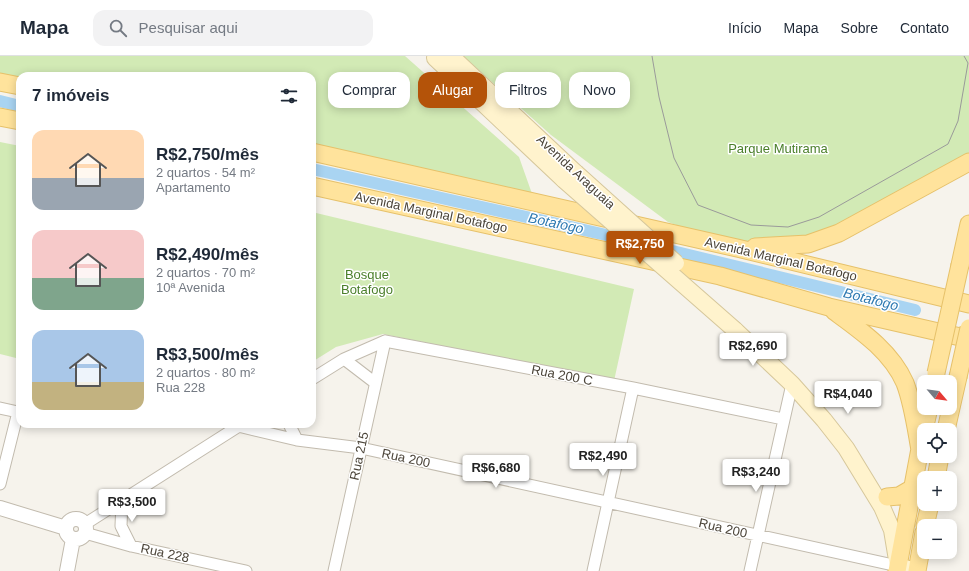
<!DOCTYPE html>
<html lang="pt">
<head>
<meta charset="utf-8">
<style>
	:root { --surface:#fff; --page:#f2f2f3; --text:#1f2937; --muted:#747a83; --line:#e0e1e3; --accent:#b45309 }
	body { margin:0; font-family:Arial,sans-serif; background:var(--page); color:var(--text); height:100vh; display:flex; flex-direction:column; font-size:15px; white-space:nowrap }
	* { box-sizing:border-box; margin:0 }
	p { font-size:13px; color:var(--muted) }
	.icon { flex:none; width:22px; height:22px; fill:none; stroke:currentColor; stroke-width:2; stroke-linecap:round; stroke-linejoin:round }
	.map { position:relative; flex:1; overflow:hidden }
	.details { position:absolute; left:16px; top:16px; width:300px; height:356px; display:flex; flex-direction:column; background:var(--surface); border-radius:12px; box-shadow:0 2px 10px #0003 }
	.details>* { flex:none }
	.banner { position:absolute; left:328px; top:16px; width:380px; height:36px; display:flex; gap:8px }
	.needle { width:26px; rotate:119deg }
	.buttons { position:absolute; left:917px; top:319px; display:grid; gap:8px }
	.buttons a { display:grid; place-items:center; width:40px; height:40px; border-radius:8px; background:var(--surface); box-shadow:0 2px 10px #0003; font-size:20px }
	.price { position:absolute; translate:-50% -34px; padding:0 9px; border-radius:4px; background:#fff; color:#222; font-size:13px; line-height:26px; filter:drop-shadow(0 1px 2px #0008) }
	.price::after { content:''; position:absolute; left:50%; top:24px; width:12px; height:9px; margin-left:-6px; background:inherit; clip-path:polygon(0 0,100% 0,50% 100%) }
	.price.active { background:var(--accent); color:#fff }
	ul { padding:0; list-style:none }
	li { display:flex; align-items:center; gap:12px; height:100px; padding:0 16px }
	li span { display:grid; place-items:center; flex:none; width:112px; height:80px; border-radius:12px; color:#555 }
	li>.icon { margin-inline-start:auto }
	span .icon { width:48px; height:48px; fill:#fffc; stroke-width:1 }
	li b { font-size:17px }
	h2 { display:flex; justify-content:space-between; align-items:center; height:48px; padding:0 16px; font-size:17px }
	.tag { padding:0 14px; border-radius:12px; background:var(--surface); box-shadow:0 2px 10px #0003; font-size:14px; line-height:36px }
	.tag.active { background:var(--accent); color:#fff }
	header { display:flex; align-items:center; gap:24px; box-sizing:border-box; height:56px; padding:0 20px; background:var(--surface); border-bottom:1px solid var(--line) }
	header strong { font-size:19px }
	nav { display:flex; gap:22px; margin-inline-start:auto; font-size:14px }
	.search { width:280px; height:36px; background:var(--page); display:flex; align-items:center; gap:10px; box-sizing:border-box; padding:0 14px; border-radius:12px; color:var(--muted); font-size:15px }
	.map>svg:first-child { display:block }
	.green { fill:#d2eab5 }
	.lines { fill:none; stroke-linecap:round; stroke-linejoin:round }
	.canal { stroke:#a9d4f2; stroke-width:12 }
	.minor-casing { stroke:#c2bbae; stroke-width:13 }
	.tertiary-casing { stroke:#c2bbae; stroke-width:16 }
	.secondary-casing { stroke:#d6c79b; stroke-width:18 }
	.primary-casing { stroke:#e6c16a; stroke-width:19 }
	.minor { stroke:#fff; stroke-width:11 }
	.tertiary { stroke:#fff; stroke-width:14 }
	.secondary { stroke:#fff3cd; stroke-width:16 }
	.primary { stroke:#ffe39c; stroke-width:17 }
	.tram { stroke:#9a9a9a; stroke-width:1 }
	.secondary-bridge-casing { stroke:#d6c79b; stroke-width:18; stroke-linecap:butt }
	.primary-bridge-casing { stroke:#e6c16a; stroke-width:19; stroke-linecap:butt }
	.secondary-bridge { stroke:#fff3cd; stroke-width:16 }
	.primary-bridge { stroke:#ffe39c; stroke-width:17 }
	.labels { text-anchor:middle; dominant-baseline:central; stroke-width:3; stroke-linejoin:round; paint-order:stroke }
	.park-label { font-size:13px; fill:#4a7f2a; stroke:#fff }
	.street-label { font-size:13px; fill:#4b4439; stroke:#fff }
	.water-label { font-size:14px; font-style:italic; fill:#2e7ab2; stroke:#fff }
</style>
</head>
<body>
<header>
<strong>Mapa</strong>
<div class="search"><svg class="icon" aria-label="search" viewBox="0 0 24 24"><circle cx="10" cy="10" r="6"/><path d="M15 15l6 6"/></svg>Pesquisar aqui</div>
<nav><a>Início</a><a>Mapa</a><a>Sobre</a><a>Contato</a></nav>
</header>
<div class="map">
<svg width="969" height="515" viewBox="0 0 969 515">
	<rect width="100%" height="100%" fill="#f6f3ec"/>
	<path class="green" d="M 0,0 L 405,0 L 519,101 L 536,149 L 312,103 L 312,20 L 20,20 L 20,34 L 0,29 Z
		M 463,0 L 969,0 L 969,102 L 808,188 L 737,192 L 668,166 L 551,79 Z
		M 0,86 L 20,90 L 20,303 L 0,298 Z
		M 312,156 L 634,233 L 614,325 L 383,278 L 336,291 L 312,306 Z"/>
	<g class="lines">
		<path class="canal" d="M 0,45 L 20,50
			M 312,113 L 633,185
			M 660,192 L 915,254"/>
		<defs>
			<path id="minor" d="M 344,303 L 374,326
				M 312,323 L 344,303 L 385,285 L 633,332 L 783,363
				M 0,352 L 18,356 L 0,428
				M 289,368 L 297,384
				M 238,370 L 297,384 L 361,392 L 898,510
				M 122,446 L 121,470 L 131,490
				M 85,468 L 242,368
				M 85,477 L 131,490 L 246,515
				M 334,515 L 385,285
				M 593,515 L 633,332
				M 750,515 L 792,328"/>
			<path id="tertiary" d="M 0,452 L 66,472
				M66 473a10 10 0 1 1 20 0a10 10 0 1 1-20 0Z
				M 67,515 L 73,483"/>
			<path id="secondary" d="M 451,0 L 576,117
				M 435,2 L 564,124
				M 735,274 L 792,328 L 824,364 L 846,392 L 882,451 L 892,474 L 898,510 L 915,515"/>
			<path id="primary" d="M 0,26 L 20,30
				M 0,61 L 20,65
				M 312,96 L 737,192 L 969,248
				M 312,130 L 720,220 L 829,251 L 969,283
				M 755,191 L 808,188 L 839,177 L 969,106
				M 960,209 L 969,168
				M 834,255 C 860,274 891,295 905,327 C 913,348 916,372 920,394
				M 924,374 L 929,352
				M 946,374 L 958,321
				M 936,422 L 940,400
				M 887,441 L 899,440 L 911,433
				M 925,470 L 930,448
				M 897,515 L 922,382
				M 917,515 L 924,476"/>
		</defs>
		<use href="#minor" class="minor-casing"/>
		<use href="#tertiary" class="tertiary-casing"/>
		<use href="#secondary" class="secondary-casing"/>
		<use href="#primary" class="primary-casing"/>
		<use href="#minor" class="minor"/>
		<use href="#tertiary" class="tertiary"/>
		<use href="#secondary" class="secondary"/>
		<use href="#primary" class="primary"/>
		<path class="tram" d="M 652,0 L 659,41 L 674,102 L 698,149 L 751,169 L 788,171 L 819,161 L 948,88 L 958,65 L 968,7 L 964,0"/>
		<defs>
			<path id="secondary-bridge" d="M 576,117 L 676,207
				M 564,124 L 735,274"/>
			<path id="primary-bridge" d="M 936,317 L 960,209
				M 958,321 L 969,272"/>
		</defs>
		<use href="#secondary-bridge" class="secondary-bridge-casing"/>
		<use href="#primary-bridge" class="primary-bridge-casing"/>
		<use href="#secondary-bridge" class="secondary-bridge"/>
		<use href="#primary-bridge" class="primary-bridge"/>
	</g>
	<g class="labels">
		<g class="park-label">
			<text x="778" y="92">Parque Mutirama</text>
			<text x="367" y="218">Bosque<tspan x="367" dy="15">Botafogo</tspan></text>
		</g>
		<g class="street-label">
			<text transform="translate(576 116) rotate(43)">Avenida Araguaia</text>
			<text transform="translate(431 156) rotate(12)">Avenida Marginal Botafogo</text>
			<text transform="translate(781 203) rotate(13)">Avenida Marginal Botafogo</text>
			<text transform="translate(562 319) rotate(11)">Rua 200 C</text>
			<text transform="translate(359 400) rotate(-78)">Rua 215</text>
			<text transform="translate(406 402) rotate(12)">Rua 200</text>
			<text transform="translate(723 472) rotate(13)">Rua 200</text>
			<text transform="translate(165 497) rotate(12)">Rua 228</text>
		</g>
		<g class="water-label">
			<text transform="translate(556 167) rotate(12)">Botafogo</text>
			<text transform="translate(871 243) rotate(14)">Botafogo</text>
		</g>
	</g>
</svg>
<div class="buttons">
<a><svg class="needle" viewBox="-14 -14 28 28"><path d="M0-13l5 13h-10z" fill="#e53935"/><path d="M0 13l5-13h-10z" fill="#747a83"/></svg></a>
<a><svg class="icon" aria-label="locate" viewBox="0 0 24 24"><circle cx="12" cy="12" r="6"/><path d="M12 2v4M12 18v4M2 12h4M18 12h4"/></svg></a>
<a>+</a>
<a>−</a>
</div>
<b class="price active" style="left:640px;top:209px">R$2,750</b>
<b class="price" style="left:753px;top:311px">R$2,690</b>
<b class="price" style="left:848px;top:359px">R$4,040</b>
<b class="price" style="left:603px;top:421px">R$2,490</b>
<b class="price" style="left:496px;top:433px">R$6,680</b>
<b class="price" style="left:756px;top:437px">R$3,240</b>
<b class="price" style="left:132px;top:467px">R$3,500</b>
<div class="banner">
<a class="tag">Comprar</a>
<a class="tag active">Alugar</a>
<a class="tag">Filtros</a>
<a class="tag">Novo</a>
</div>
<section class="details">
<h2>7 imóveis<svg class="icon" aria-label="filters" viewBox="0 0 24 24"><path d="M4 7h16M4 17h16"/><circle cx="9" cy="7" r="2"/><circle cx="15" cy="17" r="2"/></svg></h2>
<ul>
<li><span style="background:linear-gradient(#ffd9b3 60%,#9aa5b1 0)"><svg class="icon" aria-label="home" viewBox="0 0 24 24"><path d="M3 11l9-7 9 7M6 9v11h12V9"/></svg></span><div><b>R$2,750/mês</b><p>2 quartos · 54 m²</p><p>Apartamento</p></div></li>
<li><span style="background:linear-gradient(#f6c9c9 60%,#7fa58c 0)"><svg class="icon" aria-label="home" viewBox="0 0 24 24"><path d="M3 11l9-7 9 7M6 9v11h12V9"/></svg></span><div><b>R$2,490/mês</b><p>2 quartos · 70 m²</p><p>10ª Avenida</p></div></li>
<li><span style="background:linear-gradient(#a9c7e8 65%,#c2b280 0)"><svg class="icon" aria-label="home" viewBox="0 0 24 24"><path d="M3 11l9-7 9 7M6 9v11h12V9"/></svg></span><div><b>R$3,500/mês</b><p>2 quartos · 80 m²</p><p>Rua 228</p></div></li>
</ul>
</section>
</div>
</body>
</html>
